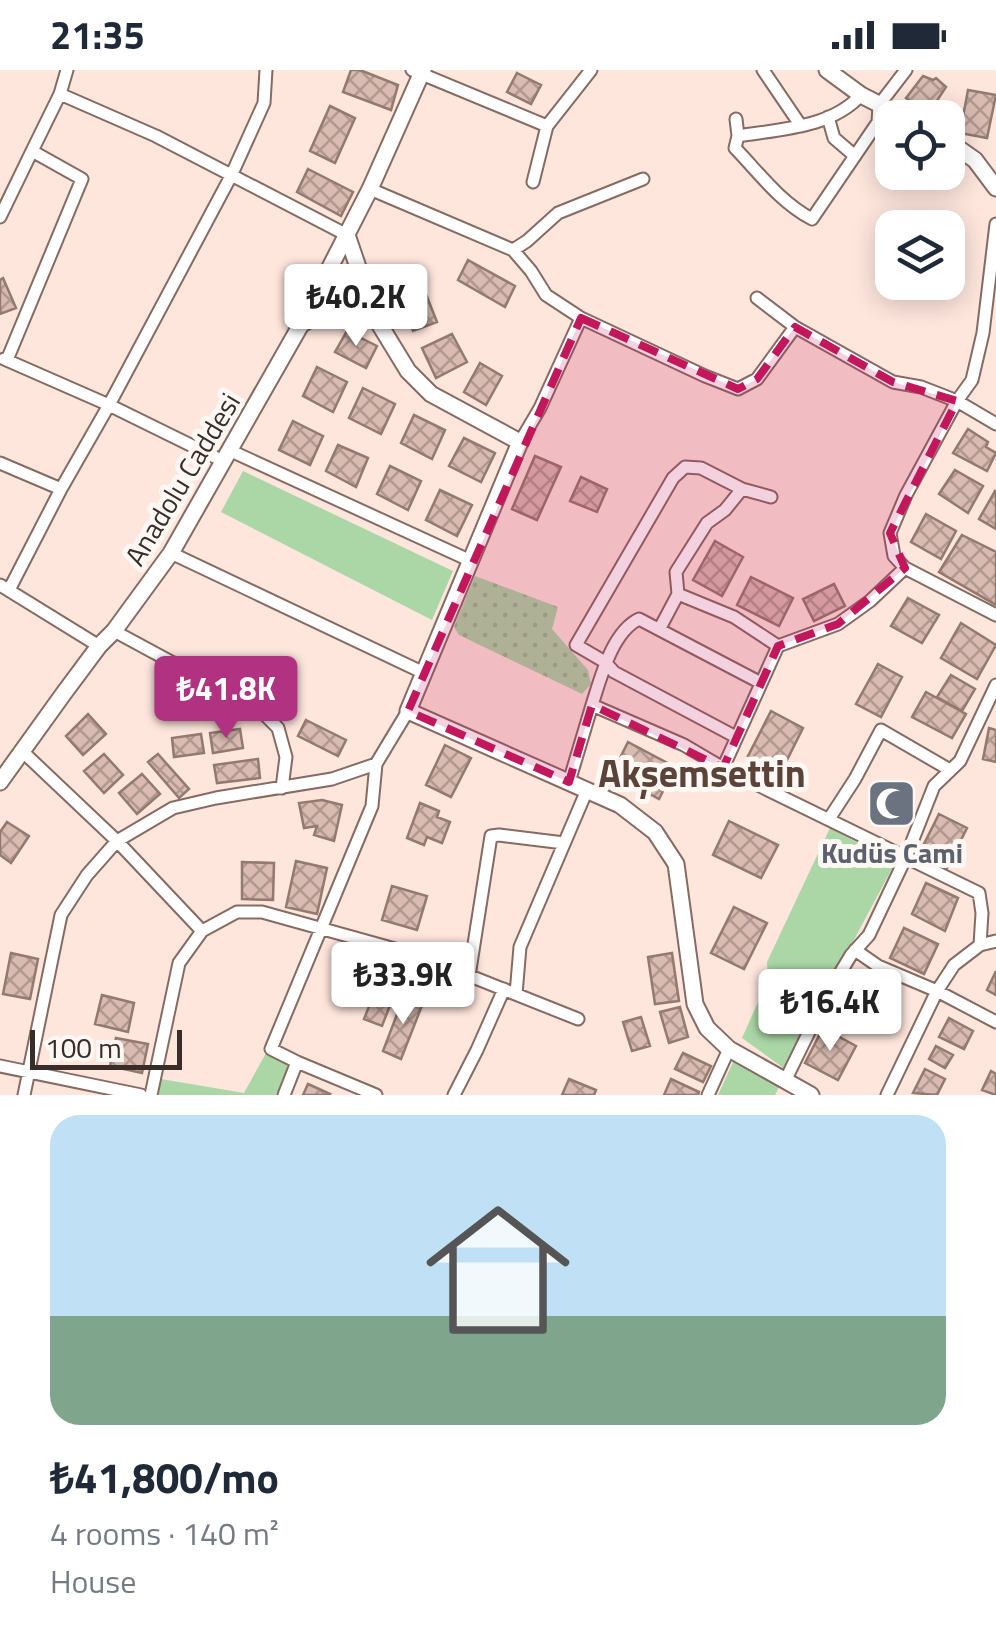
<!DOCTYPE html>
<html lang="en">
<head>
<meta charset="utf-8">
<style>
	:root { --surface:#fff; --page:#f2f2f3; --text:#1f2937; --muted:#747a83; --accent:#b03281 }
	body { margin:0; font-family:"Titillium Web",sans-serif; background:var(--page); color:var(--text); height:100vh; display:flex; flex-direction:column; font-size:38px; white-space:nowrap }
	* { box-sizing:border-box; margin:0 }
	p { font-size:32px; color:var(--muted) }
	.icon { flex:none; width:55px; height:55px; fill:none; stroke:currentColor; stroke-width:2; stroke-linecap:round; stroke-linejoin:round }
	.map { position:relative; height:1025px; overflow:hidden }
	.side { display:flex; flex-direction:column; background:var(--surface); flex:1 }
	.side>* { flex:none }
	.tools { position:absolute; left:875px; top:30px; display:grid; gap:20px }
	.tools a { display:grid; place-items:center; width:90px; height:90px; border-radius:20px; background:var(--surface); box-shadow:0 5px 25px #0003; font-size:50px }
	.scale { position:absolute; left:30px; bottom:25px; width:152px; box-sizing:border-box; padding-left:10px; border:5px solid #392d29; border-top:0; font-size:28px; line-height:35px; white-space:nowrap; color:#392d29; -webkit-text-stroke:8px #fef8f5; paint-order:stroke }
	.price { position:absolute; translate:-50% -85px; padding:0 22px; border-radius:10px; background:#fff; color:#222; font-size:32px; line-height:65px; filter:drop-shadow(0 2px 5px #0008) }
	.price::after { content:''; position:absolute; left:50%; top:60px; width:30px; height:22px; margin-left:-15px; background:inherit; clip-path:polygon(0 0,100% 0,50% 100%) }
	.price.current { background:var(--accent); color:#fff }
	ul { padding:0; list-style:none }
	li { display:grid; align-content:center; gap:20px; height:530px; padding:0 50px }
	li span { display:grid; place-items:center; height:310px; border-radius:30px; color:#555 }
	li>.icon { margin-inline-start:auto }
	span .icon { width:180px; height:180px; fill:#fffc; stroke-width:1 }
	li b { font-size:42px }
	.status { display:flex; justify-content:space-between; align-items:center; height:70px; padding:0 50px; background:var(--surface); direction:ltr }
	.status svg { height:28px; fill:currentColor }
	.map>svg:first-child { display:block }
	.grass { fill:url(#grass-dots) }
	.green { fill:#abd7a7 }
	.building { fill:url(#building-cross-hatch); stroke:#94796f; stroke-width:2.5 }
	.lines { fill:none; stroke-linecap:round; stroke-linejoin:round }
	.street-casing { stroke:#866b62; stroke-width:15 }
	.secondary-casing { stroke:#866b62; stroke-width:19 }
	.street { stroke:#fff; stroke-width:11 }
	.secondary { stroke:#fff; stroke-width:15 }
	.marked { fill:#c2185b; fill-opacity:0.2; stroke:#c2185b; stroke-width:8; stroke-dasharray:20 12; stroke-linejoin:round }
	.labels { text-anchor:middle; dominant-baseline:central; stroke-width:10; stroke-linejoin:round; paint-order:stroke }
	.street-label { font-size:28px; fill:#392d29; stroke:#fef8f5 }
	.worship-label { font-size:28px; font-weight:bold; fill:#5b616d; stroke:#fef8f5 }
	.district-label { font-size:38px; font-weight:bold; fill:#5b433a; stroke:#fef8f5 }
</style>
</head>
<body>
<div class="status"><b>21:35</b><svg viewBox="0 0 49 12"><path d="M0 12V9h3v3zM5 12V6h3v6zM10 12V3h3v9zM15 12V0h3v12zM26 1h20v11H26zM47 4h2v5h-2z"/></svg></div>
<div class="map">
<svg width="996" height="1025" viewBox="0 0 996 1025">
	<defs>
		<pattern id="grass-dots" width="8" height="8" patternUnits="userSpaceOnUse" patternTransform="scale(2.5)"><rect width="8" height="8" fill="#abd7a7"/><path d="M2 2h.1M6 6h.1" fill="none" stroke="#94b990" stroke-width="1.8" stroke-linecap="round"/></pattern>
		<pattern id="building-cross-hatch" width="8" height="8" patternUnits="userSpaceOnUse" patternTransform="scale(2.5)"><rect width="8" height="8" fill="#d9bbb1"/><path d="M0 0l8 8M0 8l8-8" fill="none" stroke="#b19890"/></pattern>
	</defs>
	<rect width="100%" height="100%" fill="#fee6dd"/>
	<path class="grass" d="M 475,506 L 558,537 L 552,559 L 588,600 L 591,614 L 582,624 L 459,565 L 454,557 Z"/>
	<path class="green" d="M 243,401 L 453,501 L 432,550 L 221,442 Z
		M 830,758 L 895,793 L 785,999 L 742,968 L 768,910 L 767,892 Z
		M 266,983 L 287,995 L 287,1000 L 276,1025 L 156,1025 L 161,1009 L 244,1023 Z
		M 734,990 L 780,1015 L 775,1025 L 718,1025 Z"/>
	<path class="building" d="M 351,0 L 360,0 L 398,15 L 391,40 L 343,22 Z
		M 517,3 L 541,15 L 531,34 L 507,22 Z
		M 923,6 L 933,10 L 936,8 L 946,17 L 927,46 L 906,28 Z
		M 968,20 L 996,25 L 987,68 L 960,63 Z
		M 330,36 L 355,48 L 335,93 L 310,81 Z
		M 308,99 L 353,122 L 341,146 L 297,122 Z
		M 468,190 L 515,216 L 505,237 L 458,210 Z
		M 3,208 L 16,238 L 0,244 L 0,210 Z
		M 420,209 L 437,252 L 413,261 L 397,218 Z
		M 347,261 L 377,276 L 366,298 L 335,282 Z
		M 452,264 L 467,292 L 436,308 L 422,278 Z
		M 480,293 L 502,306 L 486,335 L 464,322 Z
		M 317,297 L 347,312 L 333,342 L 303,326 Z
		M 363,318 L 395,334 L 381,364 L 349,348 Z
		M 414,345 L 445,360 L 432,389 L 401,373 Z
		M 293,351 L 323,366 L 310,395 L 279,380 Z
		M 968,359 L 988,372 L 986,377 L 996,383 L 987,401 L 953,383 Z
		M 464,368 L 495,383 L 481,412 L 449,396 Z
		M 338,375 L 368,388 L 356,417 L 326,401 Z
		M 535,386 L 561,397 L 537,450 L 512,439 Z
		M 390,396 L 421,411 L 408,440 L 377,424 Z
		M 955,400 L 983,416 L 968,443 L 939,424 Z
		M 581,407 L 607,419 L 597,442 L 570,431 Z
		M 440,420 L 472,435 L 457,466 L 426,450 Z
		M 995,421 L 996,422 L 996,459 L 979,449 Z
		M 926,444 L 956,461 L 941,489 L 911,472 Z
		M 962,465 L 996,482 L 996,535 L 939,502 Z
		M 715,471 L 743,487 L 722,526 L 693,510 Z
		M 751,507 L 793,528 L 779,556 L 737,535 Z
		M 834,514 L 845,536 L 814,551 L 803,529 Z
		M 908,528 L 939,545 L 922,573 L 891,556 Z
		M 961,553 L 996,575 L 977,609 L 941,588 Z
		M 878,594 L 902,607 L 881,647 L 856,634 Z
		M 951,605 L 975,619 L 962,641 L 937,627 Z
		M 926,622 L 966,644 L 952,668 L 912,647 Z
		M 771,641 L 803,658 L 780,704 L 748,686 Z
		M 88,644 L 106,664 L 83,685 L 66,666 Z
		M 306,650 L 346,670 L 338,686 L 298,666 Z
		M 989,658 L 996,660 L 996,692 L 983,689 Z
		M 240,659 L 243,678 L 213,683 L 210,663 Z
		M 201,664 L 204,683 L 174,687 L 172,668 Z
		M 628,672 L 675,697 L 659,729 L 612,704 Z
		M 445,675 L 471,688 L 451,727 L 426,715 Z
		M 104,684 L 123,705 L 104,723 L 84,701 Z
		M 158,684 L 189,719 L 179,728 L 148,692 Z
		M 258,689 L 260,708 L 217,713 L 214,695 Z
		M 142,704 L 160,724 L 137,744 L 119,723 Z
		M 898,713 L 912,741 L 885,754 L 871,726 Z
		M 322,730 L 342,735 L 334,771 L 314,765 L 317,756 L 304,758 L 299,733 Z
		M 420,733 L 439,741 L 437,747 L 450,752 L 442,773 L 427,767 L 424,775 L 407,768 Z
		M 939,744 L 967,758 L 947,798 L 919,784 Z
		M 729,751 L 778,775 L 761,808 L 713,785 Z
		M 7,752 L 29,766 L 11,793 L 0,785 L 0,762 Z
		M 296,791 L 327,798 L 317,844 L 286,837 Z
		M 242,792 L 274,793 L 273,830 L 242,829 Z
		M 926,813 L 958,828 L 945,861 L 912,844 Z
		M 392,816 L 427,826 L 417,860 L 382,850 Z
		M 734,837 L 767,853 L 744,899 L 711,883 Z
		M 904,858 L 938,874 L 924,904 L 890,888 Z
		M 11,883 L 38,889 L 30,929 L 3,924 Z
		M 672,883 L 679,931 L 655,934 L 648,887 Z
		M 388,889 L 405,897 L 382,956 L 364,949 Z
		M 996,901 L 996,925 L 987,920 Z
		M 102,925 L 134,933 L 128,962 L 95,954 Z
		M 404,926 L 423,933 L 401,989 L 383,981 Z
		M 680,937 L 688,967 L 669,973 L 660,942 Z
		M 641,947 L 650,976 L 632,981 L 623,952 Z
		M 949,948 L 973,961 L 964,979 L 939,967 Z
		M 823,958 L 856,976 L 838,1010 L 805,993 Z
		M 116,968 L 148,974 L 142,1003 L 110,996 Z
		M 936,976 L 953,985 L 945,998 L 929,989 Z
		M 683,983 L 711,996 L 703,1012 L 675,999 Z
		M 925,999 L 945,1009 L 937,1025 L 913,1023 Z
		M 991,1001 L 996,1004 L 996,1025 L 982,1020 Z
		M 569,1009 L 596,1020 L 594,1025 L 562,1025 Z
		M 671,1009 L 699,1022 L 698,1025 L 664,1025 Z
		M 308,1014 L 330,1024 L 329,1025 L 303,1025 Z"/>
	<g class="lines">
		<defs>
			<path id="street" d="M 412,0 L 547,56
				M 763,0 L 801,56
				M 60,24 L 156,66 L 347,165
				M 828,47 L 834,68 L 855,86
				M 736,49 L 738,66 L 735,78 C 760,104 780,132 812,149 L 878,52 L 879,35 L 906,0
				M 738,66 C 780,59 831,58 861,25
				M 32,81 L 60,24 L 67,0
				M 533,112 L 547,56 L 591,0
				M 370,119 L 513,180 L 531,201 L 546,225 L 581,248 L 705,306 L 738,319 L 757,309 L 795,257 L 757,228
				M 0,147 L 32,81 L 82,109 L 7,290
				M 996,154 L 983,263 L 972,310 L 957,331 L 906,425 L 890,463 L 894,486 L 905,498 L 996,545
				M 513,180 L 527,171 L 558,143 L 643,109
				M 795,257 L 893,312 L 921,317 L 957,331 L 996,354
				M 299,258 L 321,245 L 349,239 L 375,247
				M 4,289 L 109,335 L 223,391
				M 520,372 L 540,338 L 581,248
				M 229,380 L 471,491
				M 0,393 L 61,419 L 9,520
				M 61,419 L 109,335 L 231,106 L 264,33 L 266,0
				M 171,483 L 424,603
				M 0,515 L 99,576
				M 678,524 L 734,547 L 778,576 L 838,554 L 870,531 L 905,498
				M 660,558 L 678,524 L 676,502 L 707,453 L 725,440 L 742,419
				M 114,561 L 260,640 L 278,658 L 286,687 L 282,718
				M 761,613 L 639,549 C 612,562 601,607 592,635 L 684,675 L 723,698 L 778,576
				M 736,667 L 614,602 L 605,592 L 576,575 L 673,408 L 685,397 L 701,398 L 742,419 L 771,427
				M 22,681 L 117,771 L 202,861
				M 723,698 L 979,823 L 982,843 L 980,875 L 954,895 L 937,921 L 887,1025
				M 569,712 L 592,635
				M 829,749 L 855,709 L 881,660 L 950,700
				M 980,875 L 996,871
				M 855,880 L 878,896 L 937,921 L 996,952
				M 469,906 L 491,766 L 499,765 L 564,773
				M 516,924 L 520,877 L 587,720
				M 297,992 L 376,1025
				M 0,996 L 141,1025
				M 785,1011 L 828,923 L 851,885 L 869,865 L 906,787 L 934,716 L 960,691 L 996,615
				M 24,1025 L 61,845 L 87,805 L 117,771 L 173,738 L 216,728 L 332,709 L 376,694
				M 151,1025 L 179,893 L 202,861 L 237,842 L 262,842 L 420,886 L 578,949
				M 284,1025 L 297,992 L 271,979 L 372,736 L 376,694 L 408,641
				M 454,1025 L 477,980 L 504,919
				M 708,1025 L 729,979"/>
			<path id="secondary" d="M 827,0 L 861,25 L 906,48
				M 948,71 L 975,90 L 996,118
				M 347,165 L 375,247 L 408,301 L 431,324 L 520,372 L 408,641 L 620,735 L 655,762 L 676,794 L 695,934 L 707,958 L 729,979 L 811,1025
				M 0,712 L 64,623 L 99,576 L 114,561 L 171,483 L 299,258 L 370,119 L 423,0"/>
		</defs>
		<use href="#street" class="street-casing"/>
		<use href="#secondary" class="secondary-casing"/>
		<use href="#street" class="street"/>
		<use href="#secondary" class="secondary"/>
	</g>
	<path class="marked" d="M 581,248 L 738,319 L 757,309 L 795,257 L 893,312 L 957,331 L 890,463 L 905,498 L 838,554 L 778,576 L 723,698 L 592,635 L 569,712 L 408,641 Z"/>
	<defs>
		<symbol id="mosque-square" viewBox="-11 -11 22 22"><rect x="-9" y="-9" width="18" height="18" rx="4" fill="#6b7280" stroke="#fef8f5"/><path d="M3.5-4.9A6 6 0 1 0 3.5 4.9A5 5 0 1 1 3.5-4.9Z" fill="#fff"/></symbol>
	</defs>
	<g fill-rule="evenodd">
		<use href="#mosque-square" x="864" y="706" width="55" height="55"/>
	</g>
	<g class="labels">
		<g class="street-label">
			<text transform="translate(182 409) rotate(-59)">Anadolu Caddesi</text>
		</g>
		<g class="worship-label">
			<text x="892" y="782">Kudüs Cami</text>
		</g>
		<g class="district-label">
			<text x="702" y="703">Akşemsettin</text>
		</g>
	</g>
</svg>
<div class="tools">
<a><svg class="icon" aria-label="locate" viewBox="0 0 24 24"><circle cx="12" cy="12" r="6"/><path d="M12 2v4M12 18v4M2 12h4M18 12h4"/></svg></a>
<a><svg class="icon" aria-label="layers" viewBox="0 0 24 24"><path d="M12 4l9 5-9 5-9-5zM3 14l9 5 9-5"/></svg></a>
</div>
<div class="scale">100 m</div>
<b class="price" style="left:356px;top:279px">₺40.2K</b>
<b class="price current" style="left:226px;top:671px">₺41.8K</b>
<b class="price" style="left:403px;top:957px">₺33.9K</b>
<b class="price" style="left:830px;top:984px">₺16.4K</b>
</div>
<section class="side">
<ul>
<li><span style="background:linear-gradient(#bfe0f5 65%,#7fa58c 0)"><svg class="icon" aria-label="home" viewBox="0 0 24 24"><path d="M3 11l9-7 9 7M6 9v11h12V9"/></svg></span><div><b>₺41,800/mo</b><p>4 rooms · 140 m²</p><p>House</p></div></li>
</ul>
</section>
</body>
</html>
